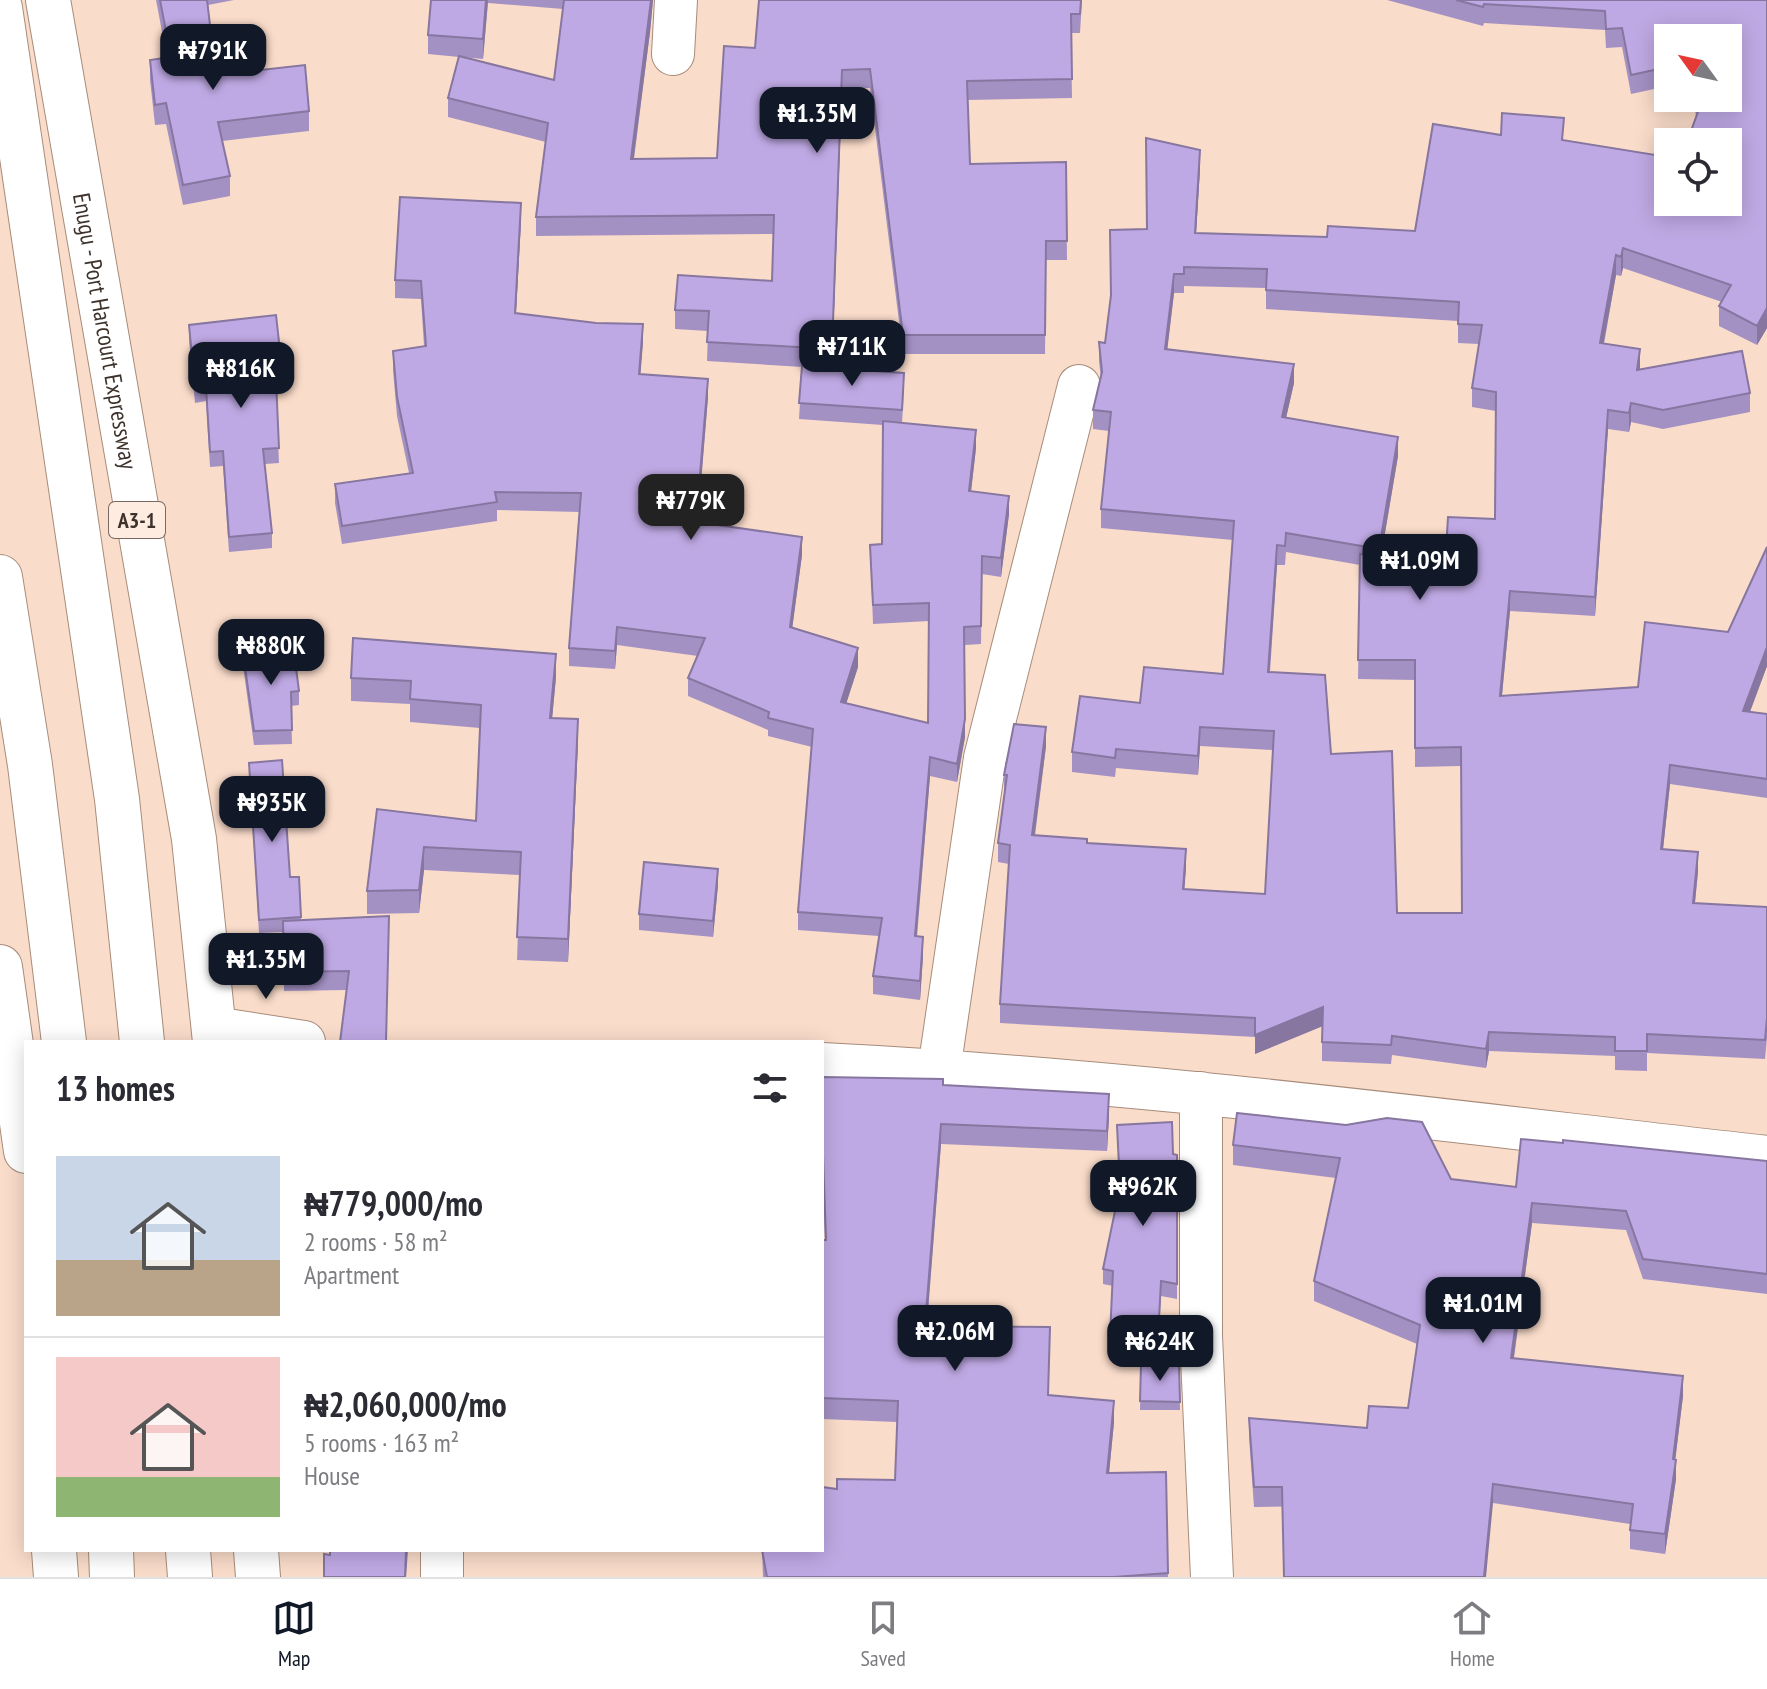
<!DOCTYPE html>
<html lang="en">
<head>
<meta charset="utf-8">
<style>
	:root { --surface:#fff; --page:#f2f2f3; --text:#2b2b33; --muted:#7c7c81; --line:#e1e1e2; --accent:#111827 }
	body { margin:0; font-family:"PT Sans Narrow",sans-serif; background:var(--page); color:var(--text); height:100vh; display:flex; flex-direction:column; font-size:30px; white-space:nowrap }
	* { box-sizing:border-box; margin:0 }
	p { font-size:26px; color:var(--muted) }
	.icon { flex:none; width:44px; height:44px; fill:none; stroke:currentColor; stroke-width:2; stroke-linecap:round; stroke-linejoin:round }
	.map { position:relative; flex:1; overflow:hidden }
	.side { position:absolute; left:24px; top:1040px; width:800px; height:512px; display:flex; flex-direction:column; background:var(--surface); border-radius:0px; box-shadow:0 4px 20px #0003 }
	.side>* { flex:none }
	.needle { width:52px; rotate:303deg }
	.controls { position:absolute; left:1654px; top:24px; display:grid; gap:16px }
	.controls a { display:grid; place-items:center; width:88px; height:88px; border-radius:0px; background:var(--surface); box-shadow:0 4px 20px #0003; font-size:40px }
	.price { position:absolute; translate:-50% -68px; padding:0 18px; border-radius:16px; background:var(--accent); color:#fff; font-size:26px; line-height:52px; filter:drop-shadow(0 2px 4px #0008) }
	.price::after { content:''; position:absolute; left:50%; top:48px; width:24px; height:18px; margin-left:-12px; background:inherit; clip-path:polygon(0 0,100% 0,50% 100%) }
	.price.selected { background:#222; color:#fff }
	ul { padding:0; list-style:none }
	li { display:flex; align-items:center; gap:24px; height:200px; padding:0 32px }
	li+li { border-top:2px solid var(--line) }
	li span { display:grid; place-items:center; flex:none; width:224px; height:160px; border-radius:0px; color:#555 }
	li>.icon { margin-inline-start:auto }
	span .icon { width:96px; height:96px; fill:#fffc; stroke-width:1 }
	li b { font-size:34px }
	h2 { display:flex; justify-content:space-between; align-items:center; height:96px; padding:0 32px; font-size:34px }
	.menu { display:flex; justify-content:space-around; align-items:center; height:112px; border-top:2px solid var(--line); background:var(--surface); font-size:22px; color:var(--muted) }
	.menu a { display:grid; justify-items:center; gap:4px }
	.menu .selected { color:var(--accent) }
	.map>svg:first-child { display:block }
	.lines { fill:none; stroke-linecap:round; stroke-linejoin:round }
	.minor-casing { stroke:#a78c7b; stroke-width:44 }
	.primary-casing { stroke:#a78c7b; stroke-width:46 }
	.trunk-casing { stroke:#a78c7b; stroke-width:46 }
	.minor { stroke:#fff; stroke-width:42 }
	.primary { stroke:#fff; stroke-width:44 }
	.trunk { stroke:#fff; stroke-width:44 }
	.wall { fill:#a491c4; fill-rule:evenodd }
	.shaded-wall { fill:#8676a0 }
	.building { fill:#bfa9e4; stroke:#8676a0; stroke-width:2; fill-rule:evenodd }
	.labels { text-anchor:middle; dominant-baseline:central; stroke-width:8; stroke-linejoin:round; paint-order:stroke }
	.shield { fill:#ffece1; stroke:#786a62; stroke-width:2 }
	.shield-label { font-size:22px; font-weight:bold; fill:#3e322c }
	.street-label { font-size:24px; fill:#3e322c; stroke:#ffece1 }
</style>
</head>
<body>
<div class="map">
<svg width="1767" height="1577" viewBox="0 0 1767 1577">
	<rect width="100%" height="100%" fill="#fadcca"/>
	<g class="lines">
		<defs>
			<path id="minor" d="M 673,54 L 676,0
				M 214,1028 L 304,1042
				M 822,1064 C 1138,1080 1453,1122 1767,1157
				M 939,1070 L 985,758 L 1079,386
				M 1201,1093 L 1201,1336 L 1212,1577
				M 442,1550 L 442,1577"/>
			<g id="primary">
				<path id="s1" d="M 48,0 L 194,839 L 215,1042"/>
				<path d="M 0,967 L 26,1151"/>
				<path d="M 54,1550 L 56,1577"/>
				<path d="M 256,1550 L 258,1577"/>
			</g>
			<path id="trunk" d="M 0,8 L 117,799 L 142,1042
				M 0,577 L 30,765 L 64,1042
				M 111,1550 L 112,1577
				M 188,1550 L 190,1577"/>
		</defs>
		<use href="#minor" class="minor-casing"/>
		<use href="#primary" class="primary-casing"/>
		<use href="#trunk" class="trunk-casing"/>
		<use href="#minor" class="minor"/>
		<use href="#primary" class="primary"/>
		<use href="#trunk" class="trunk"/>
	</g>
	<path class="wall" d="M 156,0 L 234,0 L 208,5 L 216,75 L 309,111 L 309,131 L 222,141 L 230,176 L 230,196 L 183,205 L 166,124 L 155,125 L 150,80 L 150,60 L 167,58 Z
		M 431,0 L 653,0 L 650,32 L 634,159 L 717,158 L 755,48 L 759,0 L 1082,0 L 1080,33 L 1071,33 L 1072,98 L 968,100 L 970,164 L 1066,162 L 1067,260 L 1046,260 L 1045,354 L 903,354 L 870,88 L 842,89 L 832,368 L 904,389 L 902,423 L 976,448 L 971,491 L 1009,514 L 1001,577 L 982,574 L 981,644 L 965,645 L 965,737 L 957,782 L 930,776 L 917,937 L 923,956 L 920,1000 L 873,994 L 873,976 L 879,936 L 798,930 L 798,912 L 812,747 L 768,736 L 768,730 L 688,696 L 688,678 L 698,656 L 617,645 L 615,669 L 569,666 L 569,648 L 580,512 L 497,510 L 497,521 L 342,544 L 335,503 L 335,484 L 409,473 L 397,416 L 393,370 L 393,351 L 424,346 L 421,299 L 395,298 L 395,280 L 521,221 L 516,313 L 643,342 L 640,374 L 708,397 L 698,522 L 802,555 L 792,628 L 858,667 L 846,703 L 928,723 L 929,621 L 873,624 L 870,545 L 882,544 L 883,425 L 799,419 L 802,367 L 707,361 L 708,331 L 675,329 L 675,310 L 772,281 L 774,234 L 536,236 L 536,217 L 546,142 L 448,117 L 448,98 L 459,57 L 428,54 L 428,35 ZM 488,3 L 563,9 L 554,80 L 461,57 L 483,59 Z
		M 1387,0 L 1767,0 L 1767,328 L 1757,345 L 1719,326 L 1719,306 L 1722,302 L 1623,268 L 1621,276 L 1616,275 L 1604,344 L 1640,370 L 1750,393 L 1750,412 L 1663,429 L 1631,422 L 1629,432 L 1608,429 L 1595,616 L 1510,611 L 1502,696 L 1638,687 L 1728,632 L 1767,547 L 1767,666 L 1750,712 L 1767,714 L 1767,798 L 1670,784 L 1663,849 L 1698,871 L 1695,903 L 1767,907 L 1767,1038 L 1765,1059 L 1647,1053 L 1647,1071 L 1615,1070 L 1615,1056 L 1489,1051 L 1486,1068 L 1392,1055 L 1391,1064 L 1322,1061 L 1322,1026 L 1255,1054 L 1255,1037 L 1000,1023 L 1000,1004 L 1009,864 L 998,862 L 998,843 L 1004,794 L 1004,775 L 1046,746 L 1035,836 L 1087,843 L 1186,868 L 1184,889 L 1265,894 L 1273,750 L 1200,746 L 1198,775 L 1116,768 L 1115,777 L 1072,772 L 1072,752 L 1140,703 L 1223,674 L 1233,540 L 1101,528 L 1101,509 L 1109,431 L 1093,429 L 1093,410 L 1101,378 L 1099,361 L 1099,342 L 1105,343 L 1147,229 L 1200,169 L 1196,233 L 1327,237 L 1415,231 L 1501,135 L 1564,141 L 1668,202 L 1696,116 L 1693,98 L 1728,98 L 1668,38 L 1668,86 L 1631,94 L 1622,47 L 1606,48 L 1605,30 L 1484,23 L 1483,26 ZM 1184,286 L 1266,288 L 1266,309 L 1458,321 L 1458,343 L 1479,344 L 1472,388 L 1472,407 L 1496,411 L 1495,519 L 1445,565 L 1381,557 L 1398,456 L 1286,417 L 1294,383 L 1167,350 L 1174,293 L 1184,293 ZM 1286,552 L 1360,565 L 1358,679 L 1415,680 L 1415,767 L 1461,766 L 1462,913 L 1397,913 L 1331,754 L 1270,672 L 1277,565 L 1285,565 Z
		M 189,325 L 283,378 L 283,393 L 276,393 L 279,463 L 265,464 L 272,533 L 272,548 L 229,552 L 223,466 L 210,467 L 206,401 L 195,403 L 189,340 Z
		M 243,653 L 299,691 L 299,705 L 291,706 L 292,744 L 254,745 L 243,666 Z
		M 556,677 L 552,718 L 578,742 L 568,962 L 517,960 L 520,875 L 424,870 L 419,913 L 367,914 L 367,891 L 377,809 L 476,821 L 480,728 L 410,722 L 410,704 L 351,701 L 351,678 Z
		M 249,763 L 290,877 L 299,877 L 301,920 L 389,916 L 346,990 L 284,991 L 283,932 L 259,933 Z
		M 718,885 L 713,937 L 639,930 L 639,914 Z
		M 822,1077 L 943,1085 L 1109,1115 L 1107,1151 L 941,1144 L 927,1326 L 1049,1395 L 1114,1422 L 1109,1473 L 1166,1472 L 1168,1577 L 763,1577 L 762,1550 L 837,1489 L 895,1480 L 897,1422 L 822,1419 L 822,1240 L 825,1240 L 822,1148 Z
		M 1237,1113 L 1451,1179 L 1516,1187 L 1767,1161 L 1767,1294 L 1643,1279 L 1626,1230 L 1532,1223 L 1514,1358 L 1683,1396 L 1675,1459 L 1676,1479 L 1665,1554 L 1630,1549 L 1630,1524 L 1493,1503 L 1254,1507 L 1249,1437 L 1249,1418 L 1367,1428 L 1408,1408 L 1417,1344 L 1314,1301 L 1314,1281 L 1336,1178 L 1233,1165 L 1233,1145 Z
		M 1117,1125 L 1173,1154 L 1177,1155 L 1177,1299 L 1161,1296 L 1158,1352 L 1110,1351 L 1113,1286 L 1103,1284 L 1103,1269 L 1120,1190 Z
		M 1141,1365 L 1179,1365 L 1180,1410 L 1140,1410 Z"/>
	<path class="shaded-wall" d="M 486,0 L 488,0 L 483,59 L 483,39 Z
		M 651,0 L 653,0 L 650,32 L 631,178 L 631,159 Z
		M 842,70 L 842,89 L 832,369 L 832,349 Z
		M 1200,150 L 1200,169 L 1195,252 L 1195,233 Z
		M 521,203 L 521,221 L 515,331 L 515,313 Z
		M 1623,248 L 1623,268 L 1621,276 L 1621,257 Z
		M 1616,255 L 1616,275 L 1600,362 L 1600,343 Z
		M 1174,274 L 1174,293 L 1165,369 L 1165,349 Z
		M 1767,308 L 1767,328 L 1757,345 L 1757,326 Z
		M 643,324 L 643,342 L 639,393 L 639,374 Z
		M 1640,349 L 1640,368 L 1637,389 L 1637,370 Z
		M 1294,364 L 1294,383 L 1282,436 L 1282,417 Z
		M 708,379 L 708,397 L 696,540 L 696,522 Z
		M 1631,403 L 1631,422 L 1629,432 L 1629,413 Z
		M 1608,410 L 1608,429 L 1595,616 L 1595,597 Z
		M 976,430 L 976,448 L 969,509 L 969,491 Z
		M 1398,437 L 1398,456 L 1379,568 L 1379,549 Z
		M 1009,496 L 1009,514 L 1001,577 L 1001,558 Z
		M 802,537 L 802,555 L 790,645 L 790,627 Z
		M 1277,545 L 1277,565 L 1268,691 L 1268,672 Z
		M 1510,591 L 1510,611 L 1500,715 L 1500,696 Z
		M 617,627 L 617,645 L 615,669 L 615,651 Z
		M 1767,647 L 1767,666 L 1743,730 L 1743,711 Z
		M 858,648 L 858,667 L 841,720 L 841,702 Z
		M 556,654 L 556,677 L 550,741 L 550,718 Z
		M 578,719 L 578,742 L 568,962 L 568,939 Z
		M 965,719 L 965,737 L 957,782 L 957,764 Z
		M 1046,727 L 1046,746 L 1032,854 L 1032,835 Z
		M 1200,727 L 1200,746 L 1198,775 L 1198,756 Z
		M 930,757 L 930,776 L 915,955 L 915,936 Z
		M 1670,765 L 1670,784 L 1661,868 L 1661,849 Z
		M 424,847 L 424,870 L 419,913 L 419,890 Z
		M 1186,849 L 1186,868 L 1183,908 L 1183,889 Z
		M 1698,852 L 1698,871 L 1693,922 L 1693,903 Z
		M 718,869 L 718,885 L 713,937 L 713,921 Z
		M 923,937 L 923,956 L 920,1000 L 920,981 Z
		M 1323,1007 L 1323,1026 L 1255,1054 L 1255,1035 Z
		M 1489,1032 L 1489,1051 L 1486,1068 L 1486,1049 Z
		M 1109,1094 L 1109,1115 L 1107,1151 L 1107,1131 Z
		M 941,1124 L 941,1144 L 925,1346 L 925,1326 Z
		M 1532,1203 L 1532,1223 L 1511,1377 L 1511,1358 Z
		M 1683,1376 L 1683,1396 L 1673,1479 L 1673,1459 Z
		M 1114,1401 L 1114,1422 L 1107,1494 L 1107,1473 Z
		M 1676,1460 L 1676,1479 L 1665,1554 L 1665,1534 Z
		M 1493,1484 L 1493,1503 L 1486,1577 L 1484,1577 Z
		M 406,1550 L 408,1550 L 406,1577 L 405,1577 Z"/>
	<path class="building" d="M 160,0 L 207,0 L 216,75 L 305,65 L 309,111 L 218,122 L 230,176 L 183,185 L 166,103 L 155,105 L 150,60 L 171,57 Z
		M 431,0 L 486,0 L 483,39 L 428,35 Z
		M 564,0 L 651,0 L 631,159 L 717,158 L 724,46 L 755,48 L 759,0 L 1081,0 L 1080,14 L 1071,14 L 1072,79 L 967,81 L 970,164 L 1066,162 L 1067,241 L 1046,241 L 1045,335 L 903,335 L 870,69 L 842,70 L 832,349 L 707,342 L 709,311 L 675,310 L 678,275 L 772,281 L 774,215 L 536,217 L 548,123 L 448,98 L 459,56 L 554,80 Z
		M 1456,0 L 1767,0 L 1767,308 L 1757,326 L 1719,306 L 1731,285 L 1623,248 L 1621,257 L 1616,255 L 1600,343 L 1640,349 L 1637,370 L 1742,351 L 1750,393 L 1663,410 L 1631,403 L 1629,413 L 1608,410 L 1595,597 L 1510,591 L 1500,696 L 1638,687 L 1645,622 L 1728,632 L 1767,547 L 1767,647 L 1743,711 L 1767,714 L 1767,779 L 1670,765 L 1661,849 L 1698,852 L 1693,903 L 1767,907 L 1767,1018 L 1765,1040 L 1647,1034 L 1647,1051 L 1615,1051 L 1615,1037 L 1489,1032 L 1486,1049 L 1392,1036 L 1391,1045 L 1322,1042 L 1323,1007 L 1255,1035 L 1255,1018 L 1000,1004 L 1010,845 L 998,843 L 1007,775 L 1004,775 L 1014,724 L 1046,727 L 1032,835 L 1087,839 L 1087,843 L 1186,849 L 1183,889 L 1265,894 L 1274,731 L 1200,727 L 1198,756 L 1116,749 L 1115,758 L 1072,752 L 1080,696 L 1140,703 L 1144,667 L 1223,674 L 1234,521 L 1101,509 L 1111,412 L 1093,410 L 1102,372 L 1099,342 L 1105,343 L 1111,295 L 1110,230 L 1147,229 L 1146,138 L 1200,150 L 1195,233 L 1327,237 L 1328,226 L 1415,231 L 1433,124 L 1501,135 L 1502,113 L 1564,118 L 1562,140 L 1668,157 L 1668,202 L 1728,202 L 1728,142 L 1687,142 L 1699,109 L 1697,98 L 1728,98 L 1728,38 L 1668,38 L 1668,67 L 1631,75 L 1622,28 L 1606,29 L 1605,11 L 1484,4 L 1483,7 ZM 1184,267 L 1267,269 L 1266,290 L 1459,302 L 1458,324 L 1482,325 L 1472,388 L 1496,392 L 1495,519 L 1448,517 L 1445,565 L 1360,554 L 1358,660 L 1415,660 L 1415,748 L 1461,747 L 1462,913 L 1397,913 L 1392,751 L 1331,754 L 1325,675 L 1268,672 L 1277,545 L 1285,546 L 1286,533 L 1379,549 L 1398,437 L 1282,417 L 1294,364 L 1165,349 L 1174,274 L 1184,274 Z
		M 400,197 L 521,203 L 515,313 L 596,323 L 643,324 L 639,374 L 708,379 L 696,522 L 802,537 L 790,627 L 858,648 L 841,702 L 928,723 L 929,603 L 873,605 L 870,545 L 882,544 L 883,421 L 976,430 L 969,491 L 1009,496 L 1001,558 L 982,556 L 981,626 L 964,627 L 965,719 L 957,764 L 930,757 L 915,936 L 923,937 L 920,981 L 873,976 L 882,918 L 798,912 L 813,729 L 768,718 L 769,712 L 688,678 L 705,638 L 617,627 L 615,651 L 569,648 L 581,493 L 495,492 L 497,502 L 342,526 L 335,484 L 413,473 L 397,397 L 393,351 L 426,346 L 421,281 L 395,280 Z
		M 276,315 L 283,378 L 276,379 L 279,448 L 263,449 L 272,533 L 229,537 L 223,451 L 210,452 L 206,387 L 195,388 L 189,325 Z
		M 802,366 L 904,373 L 902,410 L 799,403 Z
		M 353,638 L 556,654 L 550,718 L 578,719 L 568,939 L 517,937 L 521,852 L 424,847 L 419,890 L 367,891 L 377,809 L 476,821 L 481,705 L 410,699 L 411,681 L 351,678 Z
		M 293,645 L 299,691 L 291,692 L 292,730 L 254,731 L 243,653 Z
		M 282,760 L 290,877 L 299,877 L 301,917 L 259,920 L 249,763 Z
		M 644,862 L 718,869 L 713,921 L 639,914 Z
		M 389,916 L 386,1042 L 340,1042 L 349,971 L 284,972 L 283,921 Z
		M 822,1077 L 943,1079 L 943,1085 L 1109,1094 L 1107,1131 L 941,1124 L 925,1326 L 1050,1327 L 1048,1395 L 1114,1401 L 1107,1473 L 1166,1472 L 1168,1573 L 1114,1577 L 767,1577 L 762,1550 L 822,1550 L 822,1487 L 837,1489 L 837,1479 L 895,1480 L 898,1401 L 822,1398 L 822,1240 L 826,1240 L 822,1127 Z
		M 1237,1113 L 1346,1125 L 1387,1118 L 1422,1122 L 1451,1179 L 1516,1187 L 1521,1139 L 1563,1143 L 1563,1140 L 1767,1161 L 1767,1274 L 1643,1259 L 1626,1211 L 1532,1203 L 1511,1358 L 1683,1376 L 1673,1459 L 1676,1460 L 1665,1534 L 1630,1530 L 1633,1504 L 1493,1484 L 1484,1577 L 1284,1577 L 1282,1487 L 1254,1487 L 1249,1418 L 1367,1428 L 1369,1406 L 1408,1408 L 1420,1325 L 1314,1281 L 1340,1158 L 1233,1145 Z
		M 1172,1122 L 1173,1154 L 1177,1155 L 1177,1284 L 1161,1281 L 1158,1337 L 1110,1336 L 1113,1271 L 1103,1269 L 1120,1187 L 1117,1125 Z
		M 1141,1365 L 1179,1365 L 1180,1402 L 1140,1401 Z
		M 330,1550 L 406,1550 L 405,1577 L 324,1577 L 324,1554 L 330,1555 Z"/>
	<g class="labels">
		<rect class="shield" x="109" y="502" width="56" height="36" rx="6"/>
		<g class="shield-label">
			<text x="137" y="520">A3-1</text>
		</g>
		<g class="street-label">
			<text stroke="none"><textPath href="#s1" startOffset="336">Enugu - Port Harcourt Expressway</textPath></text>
		</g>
	</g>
</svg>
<div class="controls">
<a><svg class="needle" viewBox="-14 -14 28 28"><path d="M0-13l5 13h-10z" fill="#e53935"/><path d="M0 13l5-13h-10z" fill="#7c7c81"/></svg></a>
<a><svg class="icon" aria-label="locate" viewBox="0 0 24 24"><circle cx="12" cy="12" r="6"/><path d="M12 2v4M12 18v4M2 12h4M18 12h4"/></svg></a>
</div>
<b class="price" style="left:213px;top:92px">₦791K</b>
<b class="price" style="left:817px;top:155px">₦1.35M</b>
<b class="price" style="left:852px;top:388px">₦711K</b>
<b class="price" style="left:241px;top:410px">₦816K</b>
<b class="price selected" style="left:691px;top:542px">₦779K</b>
<b class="price" style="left:1420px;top:602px">₦1.09M</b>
<b class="price" style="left:271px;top:687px">₦880K</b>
<b class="price" style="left:272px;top:844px">₦935K</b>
<b class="price" style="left:266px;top:1001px">₦1.35M</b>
<b class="price" style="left:1143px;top:1228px">₦962K</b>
<b class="price" style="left:1483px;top:1345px">₦1.01M</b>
<b class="price" style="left:955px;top:1373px">₦2.06M</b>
<b class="price" style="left:1160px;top:1383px">₦624K</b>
<section class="side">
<h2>13 homes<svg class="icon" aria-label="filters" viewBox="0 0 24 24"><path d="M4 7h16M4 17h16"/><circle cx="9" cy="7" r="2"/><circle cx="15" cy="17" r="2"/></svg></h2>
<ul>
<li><span style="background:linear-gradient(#c9d6e8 65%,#b9a48a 0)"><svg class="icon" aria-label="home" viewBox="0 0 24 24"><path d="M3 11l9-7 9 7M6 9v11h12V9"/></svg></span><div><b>₦779,000/mo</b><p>2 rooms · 58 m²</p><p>Apartment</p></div></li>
<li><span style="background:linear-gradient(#f6c9c9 75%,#8fb573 0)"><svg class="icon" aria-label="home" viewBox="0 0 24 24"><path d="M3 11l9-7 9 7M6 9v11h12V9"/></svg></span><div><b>₦2,060,000/mo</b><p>5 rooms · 163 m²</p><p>House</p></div></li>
</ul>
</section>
</div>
<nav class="menu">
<a class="selected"><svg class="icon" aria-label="map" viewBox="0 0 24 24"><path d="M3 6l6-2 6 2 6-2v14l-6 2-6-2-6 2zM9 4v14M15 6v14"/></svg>Map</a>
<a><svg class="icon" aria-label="saved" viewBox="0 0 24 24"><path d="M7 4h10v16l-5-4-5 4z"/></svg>Saved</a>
<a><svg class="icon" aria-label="home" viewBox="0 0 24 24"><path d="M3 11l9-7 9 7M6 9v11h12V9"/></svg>Home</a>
</nav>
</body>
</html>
